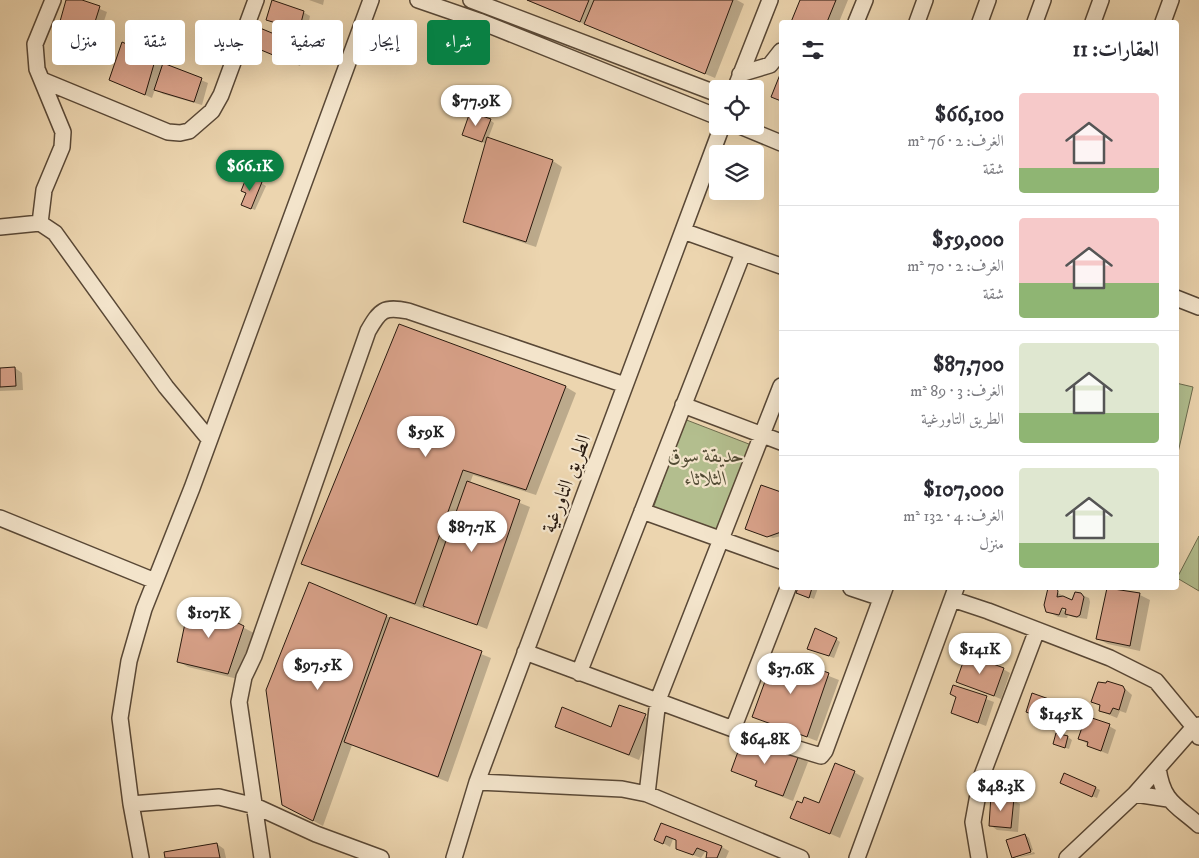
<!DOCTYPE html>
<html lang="ar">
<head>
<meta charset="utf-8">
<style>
	:root { --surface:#fff; --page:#f7f7f7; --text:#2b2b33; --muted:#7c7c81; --line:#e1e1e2; --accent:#0b8043 }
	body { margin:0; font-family:"IM FELL DW Pica",Amiri,serif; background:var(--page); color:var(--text); direction:rtl; height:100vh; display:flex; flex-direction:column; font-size:19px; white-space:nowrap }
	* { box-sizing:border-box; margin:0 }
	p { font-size:16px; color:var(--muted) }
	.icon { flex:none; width:28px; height:28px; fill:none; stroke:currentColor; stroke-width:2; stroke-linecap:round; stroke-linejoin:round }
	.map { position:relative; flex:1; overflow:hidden; direction:ltr }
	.side { position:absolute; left:779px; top:20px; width:400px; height:570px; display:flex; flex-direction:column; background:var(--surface); border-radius:5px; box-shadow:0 5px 20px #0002; direction:rtl }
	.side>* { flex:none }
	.guide { position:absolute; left:15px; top:20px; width:475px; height:45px; direction:rtl; display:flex; gap:10px }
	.buttons { position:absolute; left:709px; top:80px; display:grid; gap:10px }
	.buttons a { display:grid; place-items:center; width:55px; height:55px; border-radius:5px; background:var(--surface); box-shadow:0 5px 20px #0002; font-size:25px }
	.price { position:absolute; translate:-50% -42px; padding:0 11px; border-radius:18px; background:#fff; color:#222; font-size:16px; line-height:32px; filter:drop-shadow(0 1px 2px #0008) }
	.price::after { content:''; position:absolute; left:50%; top:30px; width:15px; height:11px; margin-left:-8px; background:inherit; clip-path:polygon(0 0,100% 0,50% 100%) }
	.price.selected { background:var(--accent); color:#fff }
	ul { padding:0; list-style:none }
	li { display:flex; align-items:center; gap:15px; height:125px; padding:0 20px }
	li+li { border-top:1px solid var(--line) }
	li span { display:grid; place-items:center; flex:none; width:140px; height:100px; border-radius:5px; color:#555 }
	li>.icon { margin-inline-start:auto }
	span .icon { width:60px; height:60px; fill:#fffc; stroke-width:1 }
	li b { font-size:21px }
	h2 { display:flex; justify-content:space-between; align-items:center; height:60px; padding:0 20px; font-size:21px }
	.chip { padding:0 18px; border-radius:5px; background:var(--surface); box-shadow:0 5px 20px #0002; font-size:18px; line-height:45px }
	.chip.selected { background:var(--accent); color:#fff }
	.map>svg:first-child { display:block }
	.green { fill:#b3be8e; stroke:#6e6c4e }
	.shadow { fill:#0003; fill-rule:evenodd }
	.building { fill:#d9a28a; stroke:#28190e }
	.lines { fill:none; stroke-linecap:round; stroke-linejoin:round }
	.minor-casing { stroke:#594836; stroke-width:18 }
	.minor { stroke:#f3e4cb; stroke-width:15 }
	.labels { text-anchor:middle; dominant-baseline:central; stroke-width:4.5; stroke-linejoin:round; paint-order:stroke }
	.park-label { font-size:20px; font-style:italic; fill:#524b34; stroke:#f3e4cb }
	.street-label { font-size:20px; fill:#28190e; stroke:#f3e4cb }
</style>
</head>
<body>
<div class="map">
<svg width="1199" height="858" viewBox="0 0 1199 858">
	<rect width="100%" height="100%" fill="#ecd5af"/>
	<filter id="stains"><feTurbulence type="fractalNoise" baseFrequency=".004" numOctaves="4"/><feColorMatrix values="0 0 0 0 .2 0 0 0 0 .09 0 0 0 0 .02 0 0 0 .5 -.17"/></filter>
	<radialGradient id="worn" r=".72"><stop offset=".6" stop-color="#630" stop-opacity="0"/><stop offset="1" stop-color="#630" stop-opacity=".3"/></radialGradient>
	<path class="green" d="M 1176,383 L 1193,387 L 1177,457 L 1176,457 Z
		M 684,419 L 754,446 L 720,536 L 653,509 Z
		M 1199,536 L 1199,591 L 1177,578 Z"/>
	<path class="shadow" d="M 68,0 L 78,0 L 107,12 L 101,30 L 112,36 L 107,49 L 95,44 L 89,35 L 61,24 Z
		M 309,0 L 324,0 L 323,5 Z
		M 526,0 L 737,0 L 744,4 L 715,78 Z
		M 801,0 L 848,0 L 839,22 L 792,22 Z
		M 303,12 L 310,16 L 308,26 L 322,34 L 318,45 L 298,37 L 297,31 L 267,20 Z
		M 261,30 L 298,46 L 296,50 L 304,54 L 300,66 L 263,50 Z
		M 155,58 L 162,64 L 208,83 L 202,105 L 163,94 L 155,89 L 152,98 L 110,80 Z
		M 490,120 L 494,123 L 488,139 L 553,161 L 562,167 L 536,247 L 475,227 L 465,221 L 487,144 L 468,137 Z
		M 261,183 L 266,186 L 255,210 L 248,207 L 248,193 Z
		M 399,326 L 566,387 L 576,393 L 536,495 L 473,475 L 470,483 L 530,507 L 487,629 L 426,606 L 425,609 L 313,569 L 303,563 Z
		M 15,368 L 22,373 L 23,390 L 0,391 L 0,369 Z
		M 762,487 L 781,494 L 781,536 L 773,538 L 751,531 Z
		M 799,588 L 818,588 L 814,599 L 797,592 Z
		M 1050,588 L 1073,602 L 1077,593 L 1089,598 L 1090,602 L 1087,619 L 1073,617 L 1068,615 L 1067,618 L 1058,617 L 1047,611 ZM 1057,604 L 1067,610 L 1067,612 L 1056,606 Z
		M 1108,588 L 1140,595 L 1150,600 L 1140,651 L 1108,644 L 1098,639 Z
		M 191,601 L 254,633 L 238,679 L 188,667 L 178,661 Z
		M 386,616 L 491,658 L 448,782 L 352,745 L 323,826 L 293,810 Z
		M 836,639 L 840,642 L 834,658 L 808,649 Z
		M 775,655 L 839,680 L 817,741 L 754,717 Z
		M 1003,669 L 1010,673 L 1001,699 L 957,682 Z
		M 954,687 L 994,702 L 986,726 L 952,713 L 958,697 Z
		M 1123,687 L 1132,695 L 1126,713 L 1120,711 L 1117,718 L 1100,711 L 1101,706 L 1092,701 Z
		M 1062,705 L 1072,713 L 1067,726 L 1064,724 L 1063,726 L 1027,712 Z
		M 620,707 L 655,721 L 639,760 L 556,726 L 611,728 Z
		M 1109,726 L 1116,730 L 1108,754 L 1095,749 L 1080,739 Z
		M 1068,737 L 1072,740 L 1069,749 L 1054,744 Z
		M 798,756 L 808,762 L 793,801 L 767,791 L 757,785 L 758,782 L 733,770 Z
		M 854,772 L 864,778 L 840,838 L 792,817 L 820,805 Z
		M 1066,785 L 1096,788 L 1100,790 L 1097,798 Z
		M 1013,800 L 1020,804 L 1018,832 L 997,830 L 990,825 Z
		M 662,824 L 722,847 L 729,851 L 726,858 L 708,858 L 709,853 L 705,852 L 701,858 L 685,852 L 677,848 L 677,840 L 673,839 L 670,847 L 656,839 Z
		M 1025,835 L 1029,838 L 1033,850 L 1014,858 Z
		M 217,844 L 224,849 L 226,858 L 166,858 Z
		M 1034,852 L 1035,854 L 1016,858 Z"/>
	<path class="building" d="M 66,0 L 82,0 L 100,6 L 94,25 L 105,31 L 99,46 L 86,41 L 88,34 L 59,25 Z
		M 272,0 L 304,11 L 300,27 L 307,30 L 309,25 L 315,28 L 311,42 L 297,37 L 296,29 L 266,20 Z
		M 527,0 L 589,0 L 580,22 Z
		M 594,0 L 733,0 L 705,74 L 584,24 Z
		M 800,0 L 836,0 L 827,22 L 791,22 Z
		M 260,28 L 291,41 L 289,46 L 297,49 L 292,63 L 254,47 Z
		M 122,42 L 156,57 L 145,95 L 109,80 Z
		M 163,63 L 202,78 L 194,102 L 154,90 Z
		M 781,72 L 781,101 L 771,97 Z
		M 470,112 L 491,119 L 482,142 L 462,135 Z
		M 487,137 L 553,160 L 526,242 L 463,222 Z
		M 247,176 L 262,182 L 251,209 L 241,205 L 246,193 L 241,191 Z
		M 399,324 L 566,386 L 526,490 L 463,470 L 415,604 L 301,564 Z
		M 15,367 L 16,386 L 0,387 L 0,368 Z
		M 467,481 L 520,500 L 477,625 L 423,606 Z
		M 761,485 L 781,492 L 781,532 L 767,537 L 745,529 Z
		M 309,582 L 387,615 L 313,821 L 282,805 L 266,690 Z
		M 798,588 L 812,588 L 809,598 L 796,593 Z
		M 1048,588 L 1056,588 L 1058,591 L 1057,597 L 1063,596 L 1072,600 L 1075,592 L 1081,593 L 1084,597 L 1080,615 L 1077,617 L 1065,614 L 1066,609 L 1062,608 L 1059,615 L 1046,612 L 1044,605 Z
		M 1107,588 L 1140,593 L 1130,646 L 1096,639 Z
		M 190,599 L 244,626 L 228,674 L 177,662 Z
		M 390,617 L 482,651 L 438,777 L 344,742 Z
		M 815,628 L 837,638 L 829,656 L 807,649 Z
		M 775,654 L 829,673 L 807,737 L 752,717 Z
		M 966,654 L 1004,668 L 994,696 L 956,682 Z
		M 1107,681 L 1123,686 L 1125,690 L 1119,710 L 1113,708 L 1110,714 L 1099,711 L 1100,705 L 1091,702 L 1098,682 L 1106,683 Z
		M 953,685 L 987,696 L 978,723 L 951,713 L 956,697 L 950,694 Z
		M 1032,693 L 1063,704 L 1062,706 L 1065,708 L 1060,722 L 1056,721 L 1055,723 L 1026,712 Z
		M 619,705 L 646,714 L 629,755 L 555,727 L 562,707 L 611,727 Z
		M 1086,716 L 1110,724 L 1101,751 L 1087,746 L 1088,742 L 1078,739 Z
		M 1056,733 L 1068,736 L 1065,748 L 1053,744 Z
		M 744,735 L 799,755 L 783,796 L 755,786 L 757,781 L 731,771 Z
		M 835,763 L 855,771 L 830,834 L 790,818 L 797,801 L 802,803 L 804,797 L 819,803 Z
		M 1064,773 L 1096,787 L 1092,797 L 1060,783 Z
		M 991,795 L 1014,798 L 1011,828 L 989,826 Z
		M 661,823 L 722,846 L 717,858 L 706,858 L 707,852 L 697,848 L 693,855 L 676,849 L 676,840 L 666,836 L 663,844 L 654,840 Z
		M 1025,834 L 1031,852 L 1012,858 L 1006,840 Z
		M 217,843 L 220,858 L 165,858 L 164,852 Z"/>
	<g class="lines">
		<defs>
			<path id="minor" d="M 418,0 L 479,21 L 718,117
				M 471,0 L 718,94
				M 856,22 L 865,0
				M 917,22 L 925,0
				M 980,22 L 988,0
				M 1035,22 L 1043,0
				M 1093,22 L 1101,0
				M 1163,22 L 1171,0
				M 740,74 L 770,65 L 781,51
				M 42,80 L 168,132 L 180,133 L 189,131 L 212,111 L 221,95 L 256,0
				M 735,89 L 770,0
				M 740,126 L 781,143
				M 40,223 L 44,190 L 62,147 L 63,132 L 37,69 L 35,44 L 53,0
				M 0,227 L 40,223 L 55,233 L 166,387 L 209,439
				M 683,231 L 781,266
				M 1176,298 L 1199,307
				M 683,405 L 781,442
				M 642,511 L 781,561
				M 0,518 L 155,581
				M 851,588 L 881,598
				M 952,599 L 988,611 L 1110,658 L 1156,681 L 1194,727 L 1199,737
				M 525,652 L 733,729 L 821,756 L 825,751 L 885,588
				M 579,673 L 743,253
				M 733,729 L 788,588
				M 1158,768 C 1163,802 1175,804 1199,825
				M 477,782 L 622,789 L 647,794 L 801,858
				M 647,794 L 658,700 L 781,386
				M 1135,794 L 1168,799
				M 131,804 L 219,797 L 255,806 L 316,834 L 381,858
				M 141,858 L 131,804 L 120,718 L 129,661 L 144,609 L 192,488 L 371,0
				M 262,858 L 239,702 L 244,677 L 254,656 L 368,331 C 380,310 384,306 408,311 L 625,385
				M 454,858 L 477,782 L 722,126
				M 857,858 L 956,588
				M 979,858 L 973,822 L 981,778 L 1037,630
				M 1067,858 L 1135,794 L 1194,727 L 1199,725"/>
		</defs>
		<use href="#minor" class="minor-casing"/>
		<use href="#minor" class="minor"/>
	</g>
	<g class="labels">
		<g class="park-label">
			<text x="706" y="456">حديقة سوق<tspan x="706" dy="23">الثلاثاء</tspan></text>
		</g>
		<g class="street-label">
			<text transform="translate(567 484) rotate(-69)">الطريق التاورغية</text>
		</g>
	</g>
	<rect width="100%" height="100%" filter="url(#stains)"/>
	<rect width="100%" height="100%" fill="url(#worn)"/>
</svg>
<div class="buttons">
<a><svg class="icon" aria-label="locate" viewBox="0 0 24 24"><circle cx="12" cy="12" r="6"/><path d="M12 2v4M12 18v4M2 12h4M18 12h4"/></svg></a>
<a><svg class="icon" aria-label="layers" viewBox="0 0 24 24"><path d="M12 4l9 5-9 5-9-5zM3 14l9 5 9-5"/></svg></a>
</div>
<b class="price" style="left:476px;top:127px">$77.9K</b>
<b class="price selected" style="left:250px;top:192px">$66.1K</b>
<b class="price" style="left:426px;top:458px">$59K</b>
<b class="price" style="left:472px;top:553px">$87.7K</b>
<b class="price" style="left:209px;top:639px">$107K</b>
<b class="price" style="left:980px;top:675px">$141K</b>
<b class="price" style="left:318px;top:691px">$97.5K</b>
<b class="price" style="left:791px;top:695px">$37.6K</b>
<b class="price" style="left:1061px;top:740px">$145K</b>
<b class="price" style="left:765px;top:765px">$64.8K</b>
<b class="price" style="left:1001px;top:812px">$48.3K</b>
<div class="guide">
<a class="chip selected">شراء</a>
<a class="chip">إيجار</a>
<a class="chip">تصفية</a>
<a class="chip">جديد</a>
<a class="chip">شقة</a>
<a class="chip">منزل</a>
</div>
<section class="side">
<h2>العقارات: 11<svg class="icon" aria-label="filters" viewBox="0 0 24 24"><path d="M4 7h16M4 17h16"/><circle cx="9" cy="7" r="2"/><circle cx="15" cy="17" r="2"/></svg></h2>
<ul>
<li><span style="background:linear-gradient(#f6c9c9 75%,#8fb573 0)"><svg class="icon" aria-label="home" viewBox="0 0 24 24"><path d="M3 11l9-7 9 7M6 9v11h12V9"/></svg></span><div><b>$66,100</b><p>الغرف: 2 · 76 m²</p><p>شقة</p></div></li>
<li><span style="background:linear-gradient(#f6c9c9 65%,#8fb573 0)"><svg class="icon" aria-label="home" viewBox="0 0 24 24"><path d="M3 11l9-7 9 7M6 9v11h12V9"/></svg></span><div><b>$59,000</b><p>الغرف: 2 · 70 m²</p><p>شقة</p></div></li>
<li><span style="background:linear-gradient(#dfe7d0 70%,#8fb573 0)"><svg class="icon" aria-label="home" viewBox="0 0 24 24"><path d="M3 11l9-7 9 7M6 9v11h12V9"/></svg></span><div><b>$87,700</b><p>الغرف: 3 · 89 m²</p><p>الطريق التاورغية</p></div></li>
<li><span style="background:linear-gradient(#dfe7d0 75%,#8fb573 0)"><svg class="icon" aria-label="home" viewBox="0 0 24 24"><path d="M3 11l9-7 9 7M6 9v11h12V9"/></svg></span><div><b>$107,000</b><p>الغرف: 4 · 132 m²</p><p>منزل</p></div></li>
</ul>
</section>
</div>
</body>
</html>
